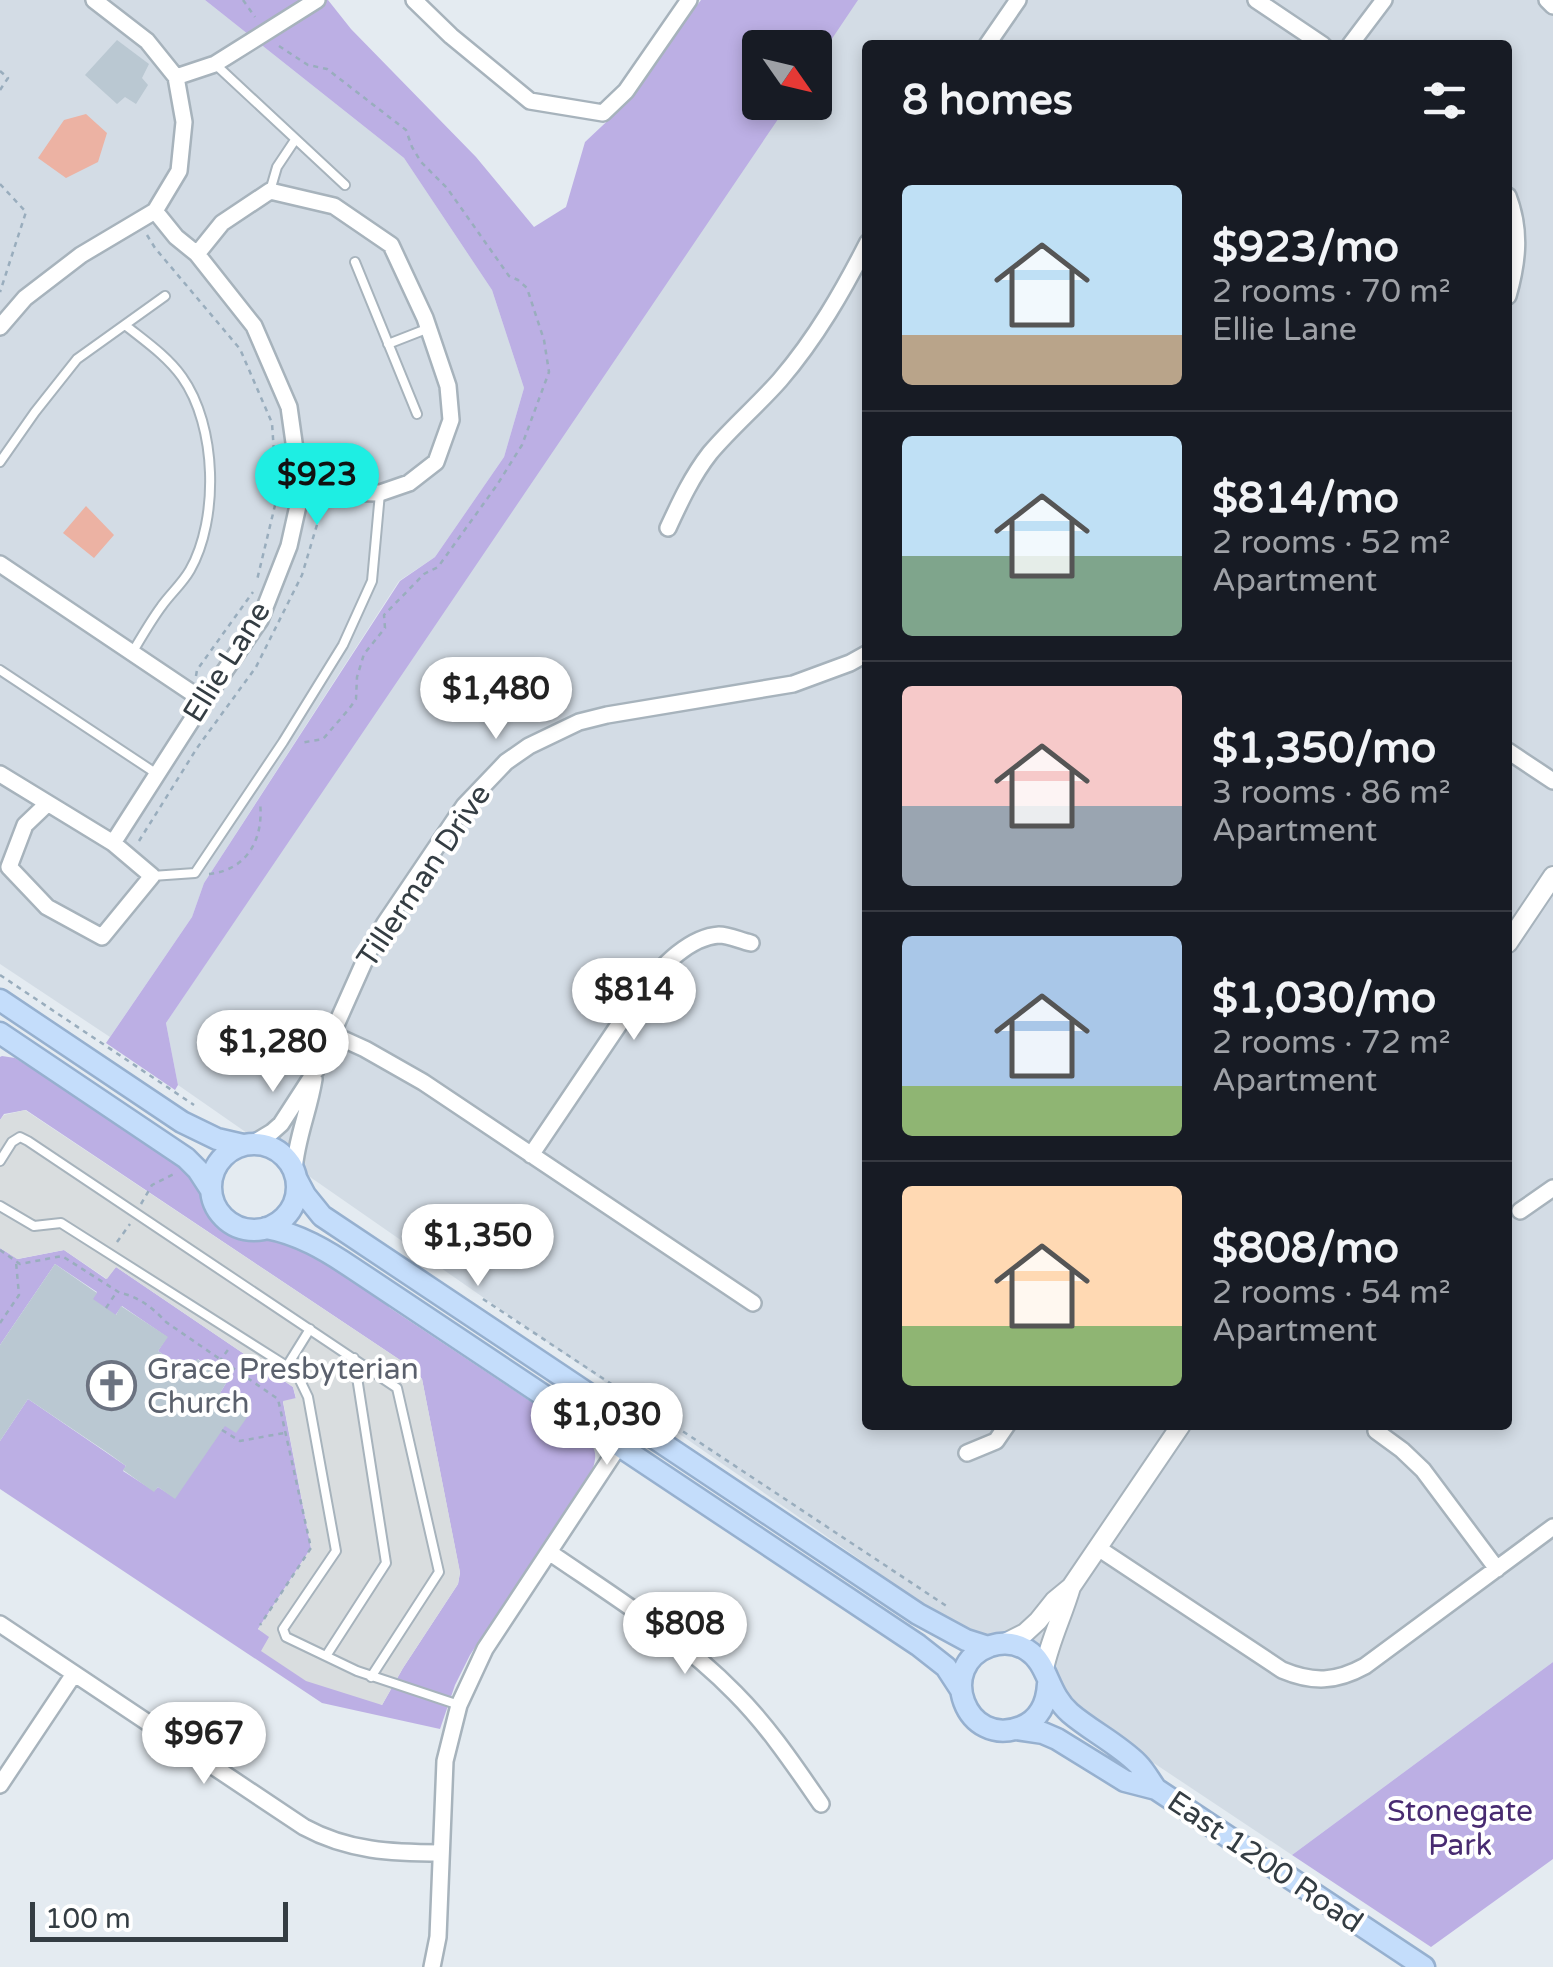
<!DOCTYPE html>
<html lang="en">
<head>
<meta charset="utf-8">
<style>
	:root { --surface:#171b24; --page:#20242c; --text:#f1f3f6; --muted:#9ea1a6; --line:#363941; --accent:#1eeee3 }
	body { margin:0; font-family:"Varela Round",sans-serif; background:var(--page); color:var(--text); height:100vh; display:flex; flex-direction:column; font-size:38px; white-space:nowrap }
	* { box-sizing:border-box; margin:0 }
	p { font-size:32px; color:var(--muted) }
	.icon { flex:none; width:55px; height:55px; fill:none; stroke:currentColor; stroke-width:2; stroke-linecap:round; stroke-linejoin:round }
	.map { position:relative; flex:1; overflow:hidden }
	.side { position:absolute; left:862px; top:40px; width:650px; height:1390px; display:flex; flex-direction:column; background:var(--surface); border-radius:10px; box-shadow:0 5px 15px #0003 }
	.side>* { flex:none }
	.needle { width:65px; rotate:124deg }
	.fabs { position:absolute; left:742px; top:30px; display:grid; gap:20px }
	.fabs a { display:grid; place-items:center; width:90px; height:90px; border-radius:10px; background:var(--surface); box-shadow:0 5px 15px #0003; font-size:50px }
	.scale { position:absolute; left:30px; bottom:25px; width:258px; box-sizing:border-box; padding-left:10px; border:5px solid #343d43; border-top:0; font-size:28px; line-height:35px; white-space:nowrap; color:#343d43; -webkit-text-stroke:8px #fff; paint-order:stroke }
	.price { position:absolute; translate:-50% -85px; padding:0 22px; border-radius:35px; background:#fff; color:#222; font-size:32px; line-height:65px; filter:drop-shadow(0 2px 5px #0008) }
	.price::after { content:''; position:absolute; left:50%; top:60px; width:30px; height:22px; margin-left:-15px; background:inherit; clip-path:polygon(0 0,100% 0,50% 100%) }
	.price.current { background:var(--accent); color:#111 }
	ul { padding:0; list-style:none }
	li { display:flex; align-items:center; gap:30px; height:250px; padding:0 40px }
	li+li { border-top:2px solid var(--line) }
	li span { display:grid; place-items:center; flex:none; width:280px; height:200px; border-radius:10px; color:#555 }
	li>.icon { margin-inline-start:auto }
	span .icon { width:120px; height:120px; fill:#fffc; stroke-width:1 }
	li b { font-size:42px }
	h2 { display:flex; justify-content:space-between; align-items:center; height:120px; padding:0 40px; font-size:42px }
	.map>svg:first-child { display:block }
	.residential { fill:#d3dce5; fill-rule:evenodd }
	.green { fill:#bcafe4 }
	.parking { fill:#d9dddf }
	.water { fill:#ecb2a3 }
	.building { fill:#bac8d2 }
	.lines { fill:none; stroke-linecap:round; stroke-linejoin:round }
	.service-casing { stroke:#a7b3bc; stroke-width:12 }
	.minor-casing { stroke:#a7b3bc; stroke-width:20 }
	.tertiary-casing { stroke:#a7b3bc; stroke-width:22 }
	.secondary-casing { stroke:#96b0cf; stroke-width:25 }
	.path { stroke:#99adbd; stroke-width:2.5; stroke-dasharray:5 5; stroke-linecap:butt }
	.service { stroke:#fff; stroke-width:8 }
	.minor { stroke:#fff; stroke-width:15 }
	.tertiary { stroke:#fff; stroke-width:18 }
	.secondary { stroke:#c4ddfb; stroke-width:20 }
	.labels { text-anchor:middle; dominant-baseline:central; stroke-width:8; stroke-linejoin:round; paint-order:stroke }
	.street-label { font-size:30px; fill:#343d43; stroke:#fff }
	.worship-label { font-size:30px; fill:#5b616d; stroke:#fff; text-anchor:start }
	.park-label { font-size:30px; fill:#482b71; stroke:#fff }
</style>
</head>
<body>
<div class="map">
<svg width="1553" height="1967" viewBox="0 0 1553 1967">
	<rect width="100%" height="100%" fill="#e4ebf1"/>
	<path class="residential" d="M 0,0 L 205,0 L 404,158 L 492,290 L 524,388 L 504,457 L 435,557 L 399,581 L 204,883 L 192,917 L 110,1037 L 0,964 Z
		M 857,0 L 1553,0 L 1553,1662 L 1292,1855 L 1080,1714 L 1056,1679 L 1054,1666 L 1044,1654 L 1002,1635 L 975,1635 L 917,1606 L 872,1568 L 178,1085 L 166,1023 L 451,596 L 787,103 L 815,102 L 815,62 ZM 868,45 L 1508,45 L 1508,1425 L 868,1425 Z"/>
	<path class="green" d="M 205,0 L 328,0 L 351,29 L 476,157 L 534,227 L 566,207 L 585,142 L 618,111 L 701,0 L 858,0 L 815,64 L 815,48 L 760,48 L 760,102 L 789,103 L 166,1023 L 178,1085 L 175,1090 L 106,1043 L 192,917 L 204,883 L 400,581 L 435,557 L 504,457 L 524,388 L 492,290 L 404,158 Z
		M 2,1056 L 15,1058 L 149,1142 L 191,1173 L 198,1183 L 211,1217 L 227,1231 L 245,1238 L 285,1237 L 357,1279 L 390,1308 L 587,1439 C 596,1449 597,1455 593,1468 L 470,1655 L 455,1685 L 440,1729 L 322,1703 L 0,1489 L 0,1441 L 28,1399 L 126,1466 L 123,1471 L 154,1491 L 158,1487 L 175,1498 L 220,1428 L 249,1413 L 220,1393 L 228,1380 L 198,1359 L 189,1372 L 158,1351 L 167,1337 L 122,1306 L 107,1327 L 83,1313 L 97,1292 L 55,1264 L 0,1345 L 0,1248 L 18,1259 L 64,1250 L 106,1279 L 116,1267 L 293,1387 L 296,1399 L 283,1402 L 311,1548 L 258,1629 L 382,1705 L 403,1668 L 458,1584 L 460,1573 L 422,1379 L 412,1368 L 26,1110 L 4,1114 L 0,1120 L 0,1057 Z
		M 1553,1662 L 1553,1859 L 1431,1947 L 1292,1855 Z"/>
	<path class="parking" d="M 25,1110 L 412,1368 L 422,1379 L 460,1572 L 458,1584 L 403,1668 L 382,1705 L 306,1681 L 261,1651 L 269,1637 L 258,1629 L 311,1548 L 283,1401 L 296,1398 L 293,1387 L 116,1267 L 107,1279 L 64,1250 L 17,1259 L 0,1248 L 0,1120 L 4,1115 Z"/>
	<path class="water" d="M 86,114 L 107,133 L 98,162 L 66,178 L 38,158 L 64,120 Z
		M 86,506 L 114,535 L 94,558 L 63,533 Z"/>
	<path class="building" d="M 117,40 L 149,64 L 142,78 L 148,85 L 136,104 L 125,97 L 117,104 L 85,75 Z
		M 55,1264 L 97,1293 L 93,1299 L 116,1315 L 121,1306 L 168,1337 L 158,1351 L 189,1372 L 197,1359 L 228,1380 L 220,1393 L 250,1413 L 236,1433 L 225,1426 L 175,1499 L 158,1487 L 154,1492 L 123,1470 L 126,1466 L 108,1453 L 28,1399 L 0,1441 L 0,1345 Z"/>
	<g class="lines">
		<defs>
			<path id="service" d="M 215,64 L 345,185
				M 270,191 L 277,167 L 295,140
				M 355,262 L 417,414
				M 125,325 C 145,341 167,356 182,377 C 217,426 219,519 190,570 C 182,584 170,594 161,607 C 150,622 141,638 132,653
				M 388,344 L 429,328
				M 0,462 L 35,412 L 77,359 L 165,296
				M 0,670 L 157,774
				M 152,876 L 195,873 L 283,742 L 343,645 L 372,581 L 380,493
				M 0,1161 L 12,1142 L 20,1137 L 28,1141 L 397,1388 L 439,1572 L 371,1677
				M 0,1206 L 34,1226 L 61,1223 L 296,1372 L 308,1397 L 336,1551 L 283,1629 L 286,1637 L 357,1671 L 459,1705
				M 287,1366 L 310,1329
				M 326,1656 L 386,1563 L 354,1358"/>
			<path id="minor" d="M 414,0 L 451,36 L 530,101 L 603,113 L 626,91 L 689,0
				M 1256,0 L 1323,45
				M 1547,0 L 1553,6
				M 987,45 L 1018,0
				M 1350,45 L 1384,0
				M 176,77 L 215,64 L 317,0
				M 1508,196 C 1521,230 1518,261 1508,296
				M 197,254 L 222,223 L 270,191 L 334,206 L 391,245 L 425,318 L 448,386 L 451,420 L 436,462 L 409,483 L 380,493 L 301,492
				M 0,327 L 25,298 L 81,255 L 155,211 L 179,171 L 184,122 L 176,77 L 147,41 L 94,0
				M 668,528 C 680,502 692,476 710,453 C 732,427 758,405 780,380 C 816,338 843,291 868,242
				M 0,564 L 204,701
				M 1508,751 L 1553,781
				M 0,774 L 113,843 L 152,876 L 102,937 L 47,907 L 9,867 L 25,825 L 47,804
				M 113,843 L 204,701 L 260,620 L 289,546 L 301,492 L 289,407 L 254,326 L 197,254 L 176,237 L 155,211
				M 332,1034 L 365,1049 L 423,1082 L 753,1303
				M 252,1144 L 272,1132 L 281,1124 L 316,1070 L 369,951 L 385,923 L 464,806 L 506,762 L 529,746 L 579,722 L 607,715 L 793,684 L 850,663 L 868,653
				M 531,1155 L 645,986 C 663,966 689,937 719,935 C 729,935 741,941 751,943
				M 294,1171 C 296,1139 309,1111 314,1079
				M 1520,1211 L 1553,1188
				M 1376,1431 L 1402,1450 L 1423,1470 L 1497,1569
				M 967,1453 L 996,1441 L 1007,1425
				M 1098,1548 L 1282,1670 C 1313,1683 1336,1682 1365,1666 L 1553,1527
				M 549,1552 C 613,1596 680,1637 735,1693 C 768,1726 794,1765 821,1804
				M 0,1624 L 304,1827 C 348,1851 392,1853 441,1853
				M 0,1785 L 74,1674
				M 432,1967 L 438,1937 L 445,1761 L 459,1705 L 485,1649 L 634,1423"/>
			<path id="tertiary" d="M 1508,943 L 1553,876
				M 1003,1644 L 1025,1633 L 1038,1621 L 1054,1601 L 1071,1587 L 1181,1425
				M 1044,1669 C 1050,1640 1063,1615 1071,1587"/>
			<path id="secondary" d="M 0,1000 L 182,1122 L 217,1139 L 243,1145
				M 0,1033 L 186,1158 L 198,1170 L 211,1190
				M211 1187a43 43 0 1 1 86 0a43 43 0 1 1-86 0Z
				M 296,1178 L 305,1195 L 322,1216 L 918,1614 L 966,1640 L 988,1647
				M 266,1228 C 299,1234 326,1250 354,1269 L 918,1645 L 946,1667 L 961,1690
				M 1048,1684 C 1047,1703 1039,1720 1021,1727 C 966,1749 935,1666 990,1646 C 1003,1642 1016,1643 1027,1650 C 1049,1664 1047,1693 1070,1713 C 1091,1731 1118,1744 1138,1764 C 1145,1771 1150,1781 1156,1789 L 1424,1967
				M 1016,1729 L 1043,1733 L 1057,1739 L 1125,1781 L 1156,1789"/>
		</defs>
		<use href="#service" class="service-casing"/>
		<use href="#minor" class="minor-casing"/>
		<use href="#tertiary" class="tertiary-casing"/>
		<use href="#secondary" class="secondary-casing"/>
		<path class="path" d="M 243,0 L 255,17
			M 279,46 L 308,65 L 327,69 L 406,130 L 412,147 L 421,162 L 447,188 L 509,276 L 518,280 L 527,288 L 544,340 L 549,372 L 522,445 L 497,485 L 438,567 L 424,574 L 384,615 L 385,628 L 364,654 L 357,677 L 356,699 L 349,709 L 323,739 L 300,743
			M 0,71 L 8,78 L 0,90
			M 0,184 L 26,212 L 0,292
			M 147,235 L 155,248 L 240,349 L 272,423 L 277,497 L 257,580
			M 196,676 L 197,670 L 253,592
			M 139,841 L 197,748 L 256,667 L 302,575 L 322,508
			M 209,874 C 248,870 264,838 260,802
			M 0,975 L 194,1105
			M 141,1204 L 152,1185 L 174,1174
			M 117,1242 L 130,1224
			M 0,1250 L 20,1264 L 62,1256 L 120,1293 C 138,1296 154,1309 166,1322 L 278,1399 L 311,1548 L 260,1625
			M 483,1299 L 948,1607
			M 106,1308 L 116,1293
			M 0,1323 L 19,1295 L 16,1262
			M 213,1370 L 230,1347
			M 222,1430 L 240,1441 L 284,1433"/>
		<use href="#service" class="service"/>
		<use href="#minor" class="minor"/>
		<use href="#tertiary" class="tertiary"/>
		<use href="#secondary" class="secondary"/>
	</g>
	<defs>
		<symbol id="church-ring" viewBox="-11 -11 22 22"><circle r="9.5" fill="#fff" stroke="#6b7280" stroke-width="1.5"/><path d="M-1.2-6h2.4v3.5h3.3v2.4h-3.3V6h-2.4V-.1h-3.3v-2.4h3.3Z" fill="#6b7280"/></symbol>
	</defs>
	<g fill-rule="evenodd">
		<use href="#church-ring" x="84" y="1358" width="55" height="55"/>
	</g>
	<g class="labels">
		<g class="street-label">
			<text transform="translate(227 662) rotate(-58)">Ellie Lane</text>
			<text transform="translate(424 876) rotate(-56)">Tillerman Drive</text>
			<text transform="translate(1265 1862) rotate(34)">East 1200 Road</text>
		</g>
		<g class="worship-label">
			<text x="147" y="1369">Grace Presbyterian<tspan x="147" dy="34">Church</tspan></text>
		</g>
		<g class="park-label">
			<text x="1460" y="1811">Stonegate<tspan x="1460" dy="34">Park</tspan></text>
		</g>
	</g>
</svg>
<div class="fabs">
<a><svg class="needle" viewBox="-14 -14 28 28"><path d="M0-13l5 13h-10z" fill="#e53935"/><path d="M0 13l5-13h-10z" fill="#9ea1a6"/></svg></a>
</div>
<div class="scale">100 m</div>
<b class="price current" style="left:317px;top:528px">$923</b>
<b class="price" style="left:496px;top:742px">$1,480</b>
<b class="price" style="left:634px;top:1043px">$814</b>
<b class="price" style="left:273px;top:1095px">$1,280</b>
<b class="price" style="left:478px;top:1289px">$1,350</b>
<b class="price" style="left:607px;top:1468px">$1,030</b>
<b class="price" style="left:685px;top:1677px">$808</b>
<b class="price" style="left:204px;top:1787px">$967</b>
<section class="side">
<h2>8 homes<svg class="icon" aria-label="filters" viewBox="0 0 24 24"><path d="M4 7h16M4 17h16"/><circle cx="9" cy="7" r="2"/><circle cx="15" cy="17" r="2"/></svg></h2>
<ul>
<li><span style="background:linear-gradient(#bfe0f5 75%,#b9a48a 0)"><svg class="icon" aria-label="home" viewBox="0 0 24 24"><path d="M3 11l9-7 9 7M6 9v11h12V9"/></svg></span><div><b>$923/mo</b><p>2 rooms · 70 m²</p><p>Ellie Lane</p></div></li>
<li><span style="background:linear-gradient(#bfe0f5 60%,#7fa58c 0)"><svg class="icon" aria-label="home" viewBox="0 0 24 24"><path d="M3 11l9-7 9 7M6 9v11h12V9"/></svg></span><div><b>$814/mo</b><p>2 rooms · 52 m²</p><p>Apartment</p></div></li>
<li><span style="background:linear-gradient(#f6c9c9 60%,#9aa5b1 0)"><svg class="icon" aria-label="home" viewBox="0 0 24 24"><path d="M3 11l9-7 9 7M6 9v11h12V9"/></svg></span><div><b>$1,350/mo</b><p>3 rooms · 86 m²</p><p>Apartment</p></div></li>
<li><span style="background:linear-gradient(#a9c7e8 75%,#8fb573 0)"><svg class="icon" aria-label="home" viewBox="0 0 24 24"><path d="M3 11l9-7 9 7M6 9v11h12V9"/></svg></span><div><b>$1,030/mo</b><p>2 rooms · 72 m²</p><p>Apartment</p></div></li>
<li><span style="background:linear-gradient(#ffd9b3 70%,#8fb573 0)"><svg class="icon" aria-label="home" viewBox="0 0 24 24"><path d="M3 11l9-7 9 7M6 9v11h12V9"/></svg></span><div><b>$808/mo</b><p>2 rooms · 54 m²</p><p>Apartment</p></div></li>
</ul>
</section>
</div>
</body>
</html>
